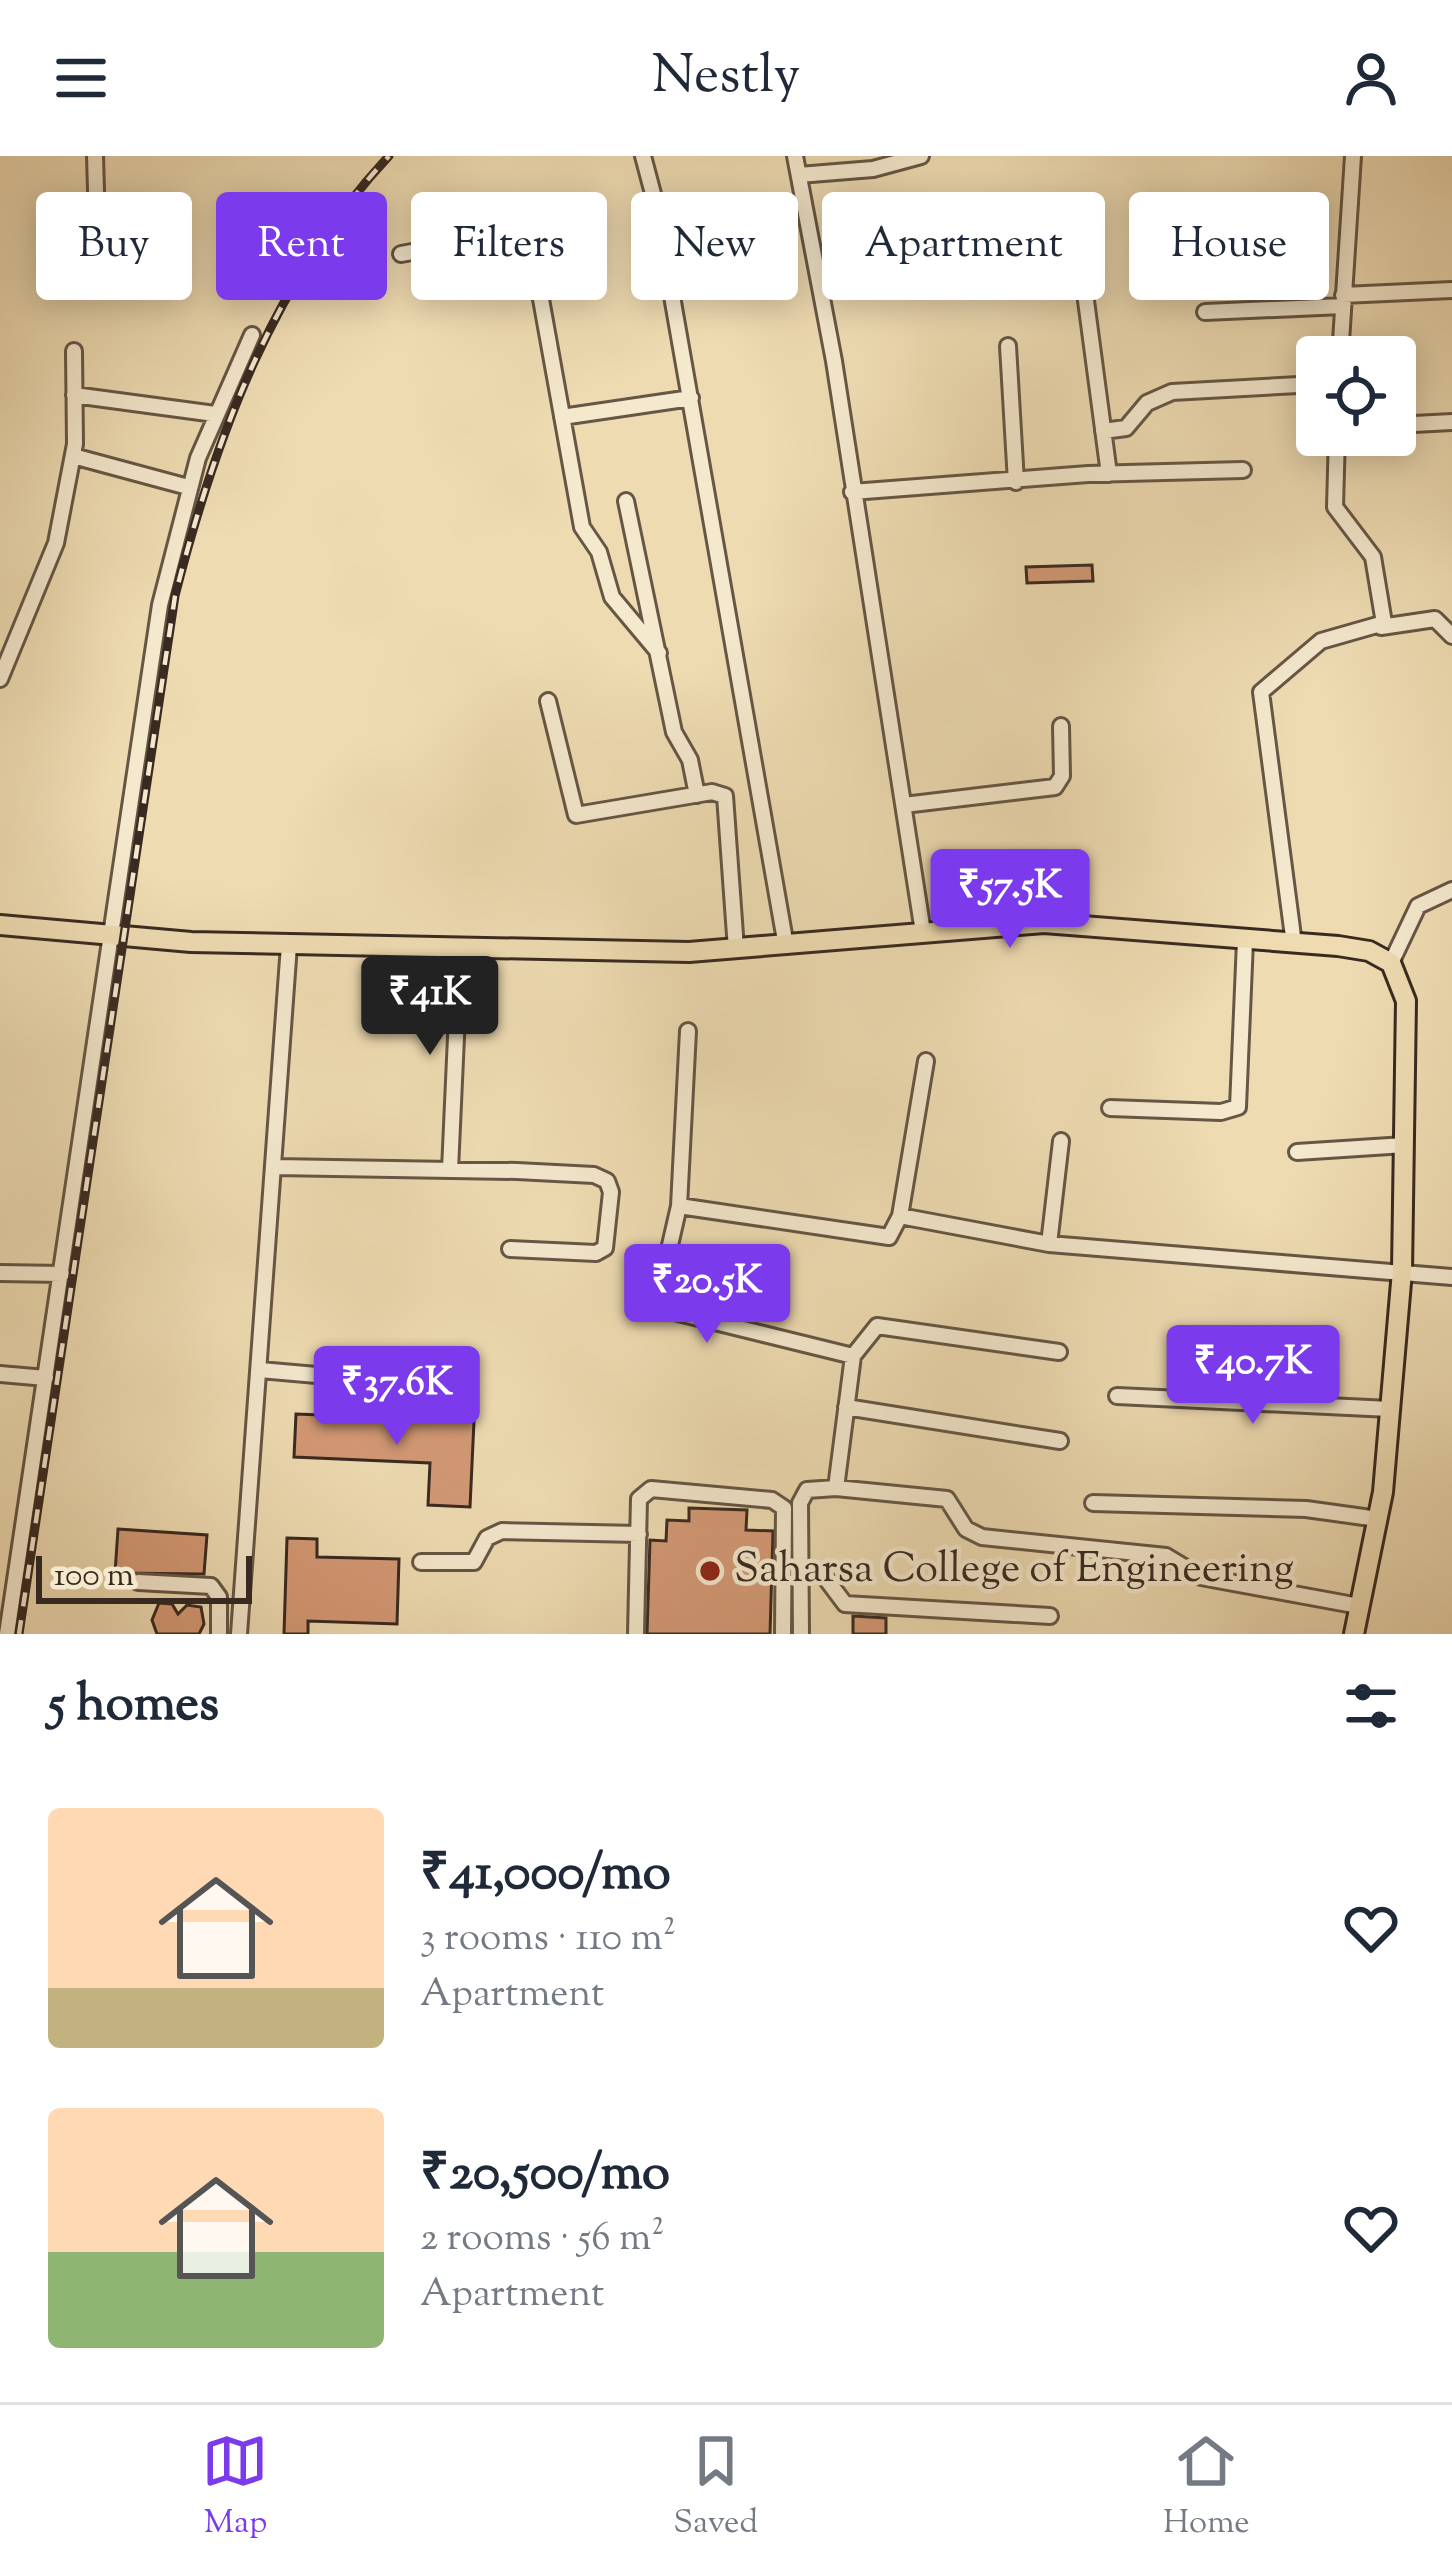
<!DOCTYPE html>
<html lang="en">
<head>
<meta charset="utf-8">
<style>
	:root { --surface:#fff; --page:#f2f2f3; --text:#1f2937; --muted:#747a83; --line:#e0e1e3; --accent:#7c3aed }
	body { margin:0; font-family:"Sorts Mill Goudy",serif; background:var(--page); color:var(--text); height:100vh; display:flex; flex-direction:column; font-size:45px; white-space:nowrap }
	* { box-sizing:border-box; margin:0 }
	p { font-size:39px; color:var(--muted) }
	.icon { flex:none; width:66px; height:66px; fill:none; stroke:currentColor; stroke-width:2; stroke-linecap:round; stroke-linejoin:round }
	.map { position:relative; height:1478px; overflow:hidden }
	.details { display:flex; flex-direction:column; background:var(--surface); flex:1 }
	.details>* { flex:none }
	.hud { position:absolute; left:36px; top:36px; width:1380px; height:108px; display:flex; gap:24px }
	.tools { position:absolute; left:1296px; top:180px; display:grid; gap:24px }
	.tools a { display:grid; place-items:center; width:120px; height:120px; border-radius:12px; background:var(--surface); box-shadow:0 6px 30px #0003; font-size:60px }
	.scale { position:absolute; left:36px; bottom:30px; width:216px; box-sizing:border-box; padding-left:12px; border:6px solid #392a21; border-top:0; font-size:33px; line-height:42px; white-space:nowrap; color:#392a21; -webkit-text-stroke:9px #f4e8cd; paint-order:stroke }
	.price { position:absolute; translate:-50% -102px; padding:0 27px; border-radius:12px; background:var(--accent); color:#fff; font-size:39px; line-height:78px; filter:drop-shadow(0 3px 6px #0008) }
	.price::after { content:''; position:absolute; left:50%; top:72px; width:36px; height:27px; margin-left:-18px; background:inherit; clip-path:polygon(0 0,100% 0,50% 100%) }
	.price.selected { background:#222; color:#fff }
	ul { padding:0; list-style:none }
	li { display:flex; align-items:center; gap:36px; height:300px; padding:0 48px }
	li span { display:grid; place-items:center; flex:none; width:336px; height:240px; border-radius:12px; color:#555 }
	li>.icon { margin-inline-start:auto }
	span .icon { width:144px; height:144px; fill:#fffc; stroke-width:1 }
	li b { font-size:51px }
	h2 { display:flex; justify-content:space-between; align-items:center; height:144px; padding:0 48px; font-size:51px }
	.pill { padding:0 42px; border-radius:12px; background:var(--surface); box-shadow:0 6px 30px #0003; font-size:42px; line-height:108px }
	.pill.selected { background:var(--accent); color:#fff }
	header { display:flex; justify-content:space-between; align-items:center; height:156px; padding:0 48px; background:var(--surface); font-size:54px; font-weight:600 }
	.tab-bar { display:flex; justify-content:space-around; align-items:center; height:168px; border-top:3px solid var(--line); background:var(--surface); font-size:33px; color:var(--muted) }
	.tab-bar a { display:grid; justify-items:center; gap:6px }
	.tab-bar .selected { color:var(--accent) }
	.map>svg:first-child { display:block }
	.building { fill:#d39975; stroke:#392a21; stroke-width:3 }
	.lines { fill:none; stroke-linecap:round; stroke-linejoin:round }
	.minor-casing { stroke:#665645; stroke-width:20 }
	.major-casing { stroke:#392a21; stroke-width:24 }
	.minor { stroke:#f4e8cd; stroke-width:14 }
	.major { stroke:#eedbb2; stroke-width:18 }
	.rail-casing { stroke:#392a21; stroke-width:9 }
	.rail { stroke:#f4e8cd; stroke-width:4.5; stroke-dasharray:14; stroke-linecap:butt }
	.poi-dot { fill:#8f2418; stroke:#f4e8cd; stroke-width:4.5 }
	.labels { text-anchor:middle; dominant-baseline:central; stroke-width:9; stroke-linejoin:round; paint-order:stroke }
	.poi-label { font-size:42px; fill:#392a21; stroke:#f4e8cd; text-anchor:start }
</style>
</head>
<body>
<header><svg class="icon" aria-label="menu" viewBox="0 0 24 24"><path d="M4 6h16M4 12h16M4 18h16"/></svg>Nestly<svg class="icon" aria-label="person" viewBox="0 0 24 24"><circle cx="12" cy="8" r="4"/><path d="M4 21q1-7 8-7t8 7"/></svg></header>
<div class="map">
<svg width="1452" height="1478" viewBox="0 0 1452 1478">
	<rect width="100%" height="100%" fill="#eedbb2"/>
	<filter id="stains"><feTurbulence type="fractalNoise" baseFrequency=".00167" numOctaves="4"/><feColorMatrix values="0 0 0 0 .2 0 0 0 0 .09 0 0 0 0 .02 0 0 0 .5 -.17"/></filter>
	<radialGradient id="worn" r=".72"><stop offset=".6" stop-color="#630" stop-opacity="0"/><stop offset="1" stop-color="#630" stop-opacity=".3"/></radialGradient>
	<path class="building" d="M 1092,409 L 1093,425 L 1027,427 L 1026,411 Z
		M 296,1258 L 474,1265 L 470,1351 L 428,1349 L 430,1307 L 294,1301 Z
		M 689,1352 L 747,1354 L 746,1374 L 773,1375 L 770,1478 L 647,1478 L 650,1384 L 666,1385 L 667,1364 L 689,1365 Z
		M 118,1373 L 207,1379 L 204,1418 L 115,1417 Z
		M 287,1382 L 317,1383 L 317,1401 L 399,1403 L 397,1468 L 308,1465 L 308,1478 L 284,1478 Z
		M 159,1447 L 172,1448 L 178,1458 L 187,1449 L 201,1451 L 204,1468 L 199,1478 L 157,1478 L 152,1464 Z
		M 853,1460 L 886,1462 L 886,1478 L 853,1478 Z"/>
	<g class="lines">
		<defs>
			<path id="minor" d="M 95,0 L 97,68
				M 643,0 L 656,49 L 786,790
				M 795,0 L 834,205 L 923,776
				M 799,19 L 873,13 L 921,0
				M 1079,92 L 1109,318
				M 401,98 L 516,77 L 530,82 L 582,371 L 599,396 L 612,441 L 659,497
				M 1343,139 L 1452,134
				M 1205,156 L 1343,150
				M 1008,190 L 1016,326
				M 1340,201 L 1353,0
				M 74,239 L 215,258
				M 562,261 L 691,242
				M 1395,269 L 1452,266
				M 1103,275 L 1126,272 L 1147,247 L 1172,236 L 1317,228
				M 73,300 L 188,331
				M 852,336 L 1088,318 L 1243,314
				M 626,345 L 674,576 L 690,604 L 697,639
				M 1381,471 L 1435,463 L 1452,480
				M 0,523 L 56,387 L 75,288 L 74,195
				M 548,545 L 576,659 L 712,636 L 725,640 L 736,793
				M 904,649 L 1055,631 L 1062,620 L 1061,570
				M 1294,788 L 1261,536 L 1321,485 L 1384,467 L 1373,401 L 1335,351 L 1337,279
				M 1391,807 L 1418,750 L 1452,734
				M 688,875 L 679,1050 L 659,1137 L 662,1153 L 853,1200 L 877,1170 L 1059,1196
				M 1110,952 L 1221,956 L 1238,951 L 1245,785
				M 1297,996 L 1405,989
				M 275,1011 L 517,1015 L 594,1019 L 607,1025 L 611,1036 L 605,1092 L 596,1097 L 510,1093
				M 450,1014 L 460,792
				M 679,1050 L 889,1081 L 900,1060 L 1049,1088 L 1452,1121
				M 900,1060 L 926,905
				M 1049,1088 L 1061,985
				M 0,1117 L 62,1118
				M 260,1214 L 339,1221
				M 0,1218 L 46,1222
				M 1117,1240 L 1390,1253
				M 846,1251 L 1060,1285
				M 836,1332 L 853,1200
				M 1093,1347 L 1306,1353 L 1378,1363
				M 421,1406 L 474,1406 L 487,1382 L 502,1375 L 639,1378
				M 800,1411 L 821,1416 L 845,1448 L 1050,1460
				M 138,1426 L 211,1430 L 219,1441 L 219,1478
				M 7,1478 L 160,449 L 198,302 L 252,179
				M 239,1478 L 289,789
				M 636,1478 L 639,1343 L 651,1333 L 772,1344 L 784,1352 L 783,1478
				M 801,1478 L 800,1347 L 807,1334 L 836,1332 L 947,1343 L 966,1373 L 982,1381 L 1166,1400 L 1201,1421 L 1359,1450"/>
			<path id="major" d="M 0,769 L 191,786 L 689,796 L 1044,767 L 1338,790 L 1369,795 L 1391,807 L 1406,845 L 1402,1115 L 1383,1336 L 1354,1478"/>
		</defs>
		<use href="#minor" class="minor-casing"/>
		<use href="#major" class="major-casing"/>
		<use href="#minor" class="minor"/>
		<use href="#major" class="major"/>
		<defs>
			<path id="rail" d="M 19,1478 L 175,440 C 216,279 274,123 389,0"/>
		</defs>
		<use href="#rail" class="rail-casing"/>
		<use href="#rail" class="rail"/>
	</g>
	<circle class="poi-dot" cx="710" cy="1415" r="12"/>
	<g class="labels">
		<g class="poi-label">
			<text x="734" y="1415">Saharsa College of Engineering</text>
		</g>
	</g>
	<rect width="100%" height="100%" filter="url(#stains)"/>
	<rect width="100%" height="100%" fill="url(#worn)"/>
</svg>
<div class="tools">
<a><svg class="icon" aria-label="locate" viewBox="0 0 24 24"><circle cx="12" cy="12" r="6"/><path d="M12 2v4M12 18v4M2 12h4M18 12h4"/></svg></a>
</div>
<div class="scale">100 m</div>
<b class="price" style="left:1010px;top:795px">₹57.5K</b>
<b class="price selected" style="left:430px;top:902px">₹41K</b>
<b class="price" style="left:707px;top:1190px">₹20.5K</b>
<b class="price" style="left:1253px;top:1271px">₹40.7K</b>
<b class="price" style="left:397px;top:1292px">₹37.6K</b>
<div class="hud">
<a class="pill">Buy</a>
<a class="pill selected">Rent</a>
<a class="pill">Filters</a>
<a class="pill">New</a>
<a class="pill">Apartment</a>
<a class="pill">House</a>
</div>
</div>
<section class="details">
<h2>5 homes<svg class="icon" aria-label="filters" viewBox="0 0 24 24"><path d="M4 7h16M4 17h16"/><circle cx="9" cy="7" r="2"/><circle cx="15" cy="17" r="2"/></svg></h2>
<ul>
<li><span style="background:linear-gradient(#ffd9b3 75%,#c2b280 0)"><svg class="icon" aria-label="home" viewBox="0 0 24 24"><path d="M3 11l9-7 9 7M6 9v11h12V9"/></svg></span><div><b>₹41,000/mo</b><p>3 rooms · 110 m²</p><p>Apartment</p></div><svg class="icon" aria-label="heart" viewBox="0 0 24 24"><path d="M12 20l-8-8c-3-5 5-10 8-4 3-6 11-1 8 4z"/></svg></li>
<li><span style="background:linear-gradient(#ffd9b3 60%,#8fb573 0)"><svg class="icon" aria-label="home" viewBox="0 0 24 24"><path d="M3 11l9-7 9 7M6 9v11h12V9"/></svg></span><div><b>₹20,500/mo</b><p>2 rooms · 56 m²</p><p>Apartment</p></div><svg class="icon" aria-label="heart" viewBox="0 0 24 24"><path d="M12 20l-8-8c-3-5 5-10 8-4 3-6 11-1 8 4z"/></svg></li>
</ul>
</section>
<nav class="tab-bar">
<a class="selected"><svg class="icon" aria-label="map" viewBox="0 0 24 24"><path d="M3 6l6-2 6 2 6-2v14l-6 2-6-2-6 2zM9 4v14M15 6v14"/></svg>Map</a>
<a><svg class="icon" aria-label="saved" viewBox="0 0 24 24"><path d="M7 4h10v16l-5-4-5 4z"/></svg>Saved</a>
<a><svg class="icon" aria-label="home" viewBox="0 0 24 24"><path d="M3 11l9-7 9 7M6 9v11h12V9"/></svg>Home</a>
</nav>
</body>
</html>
